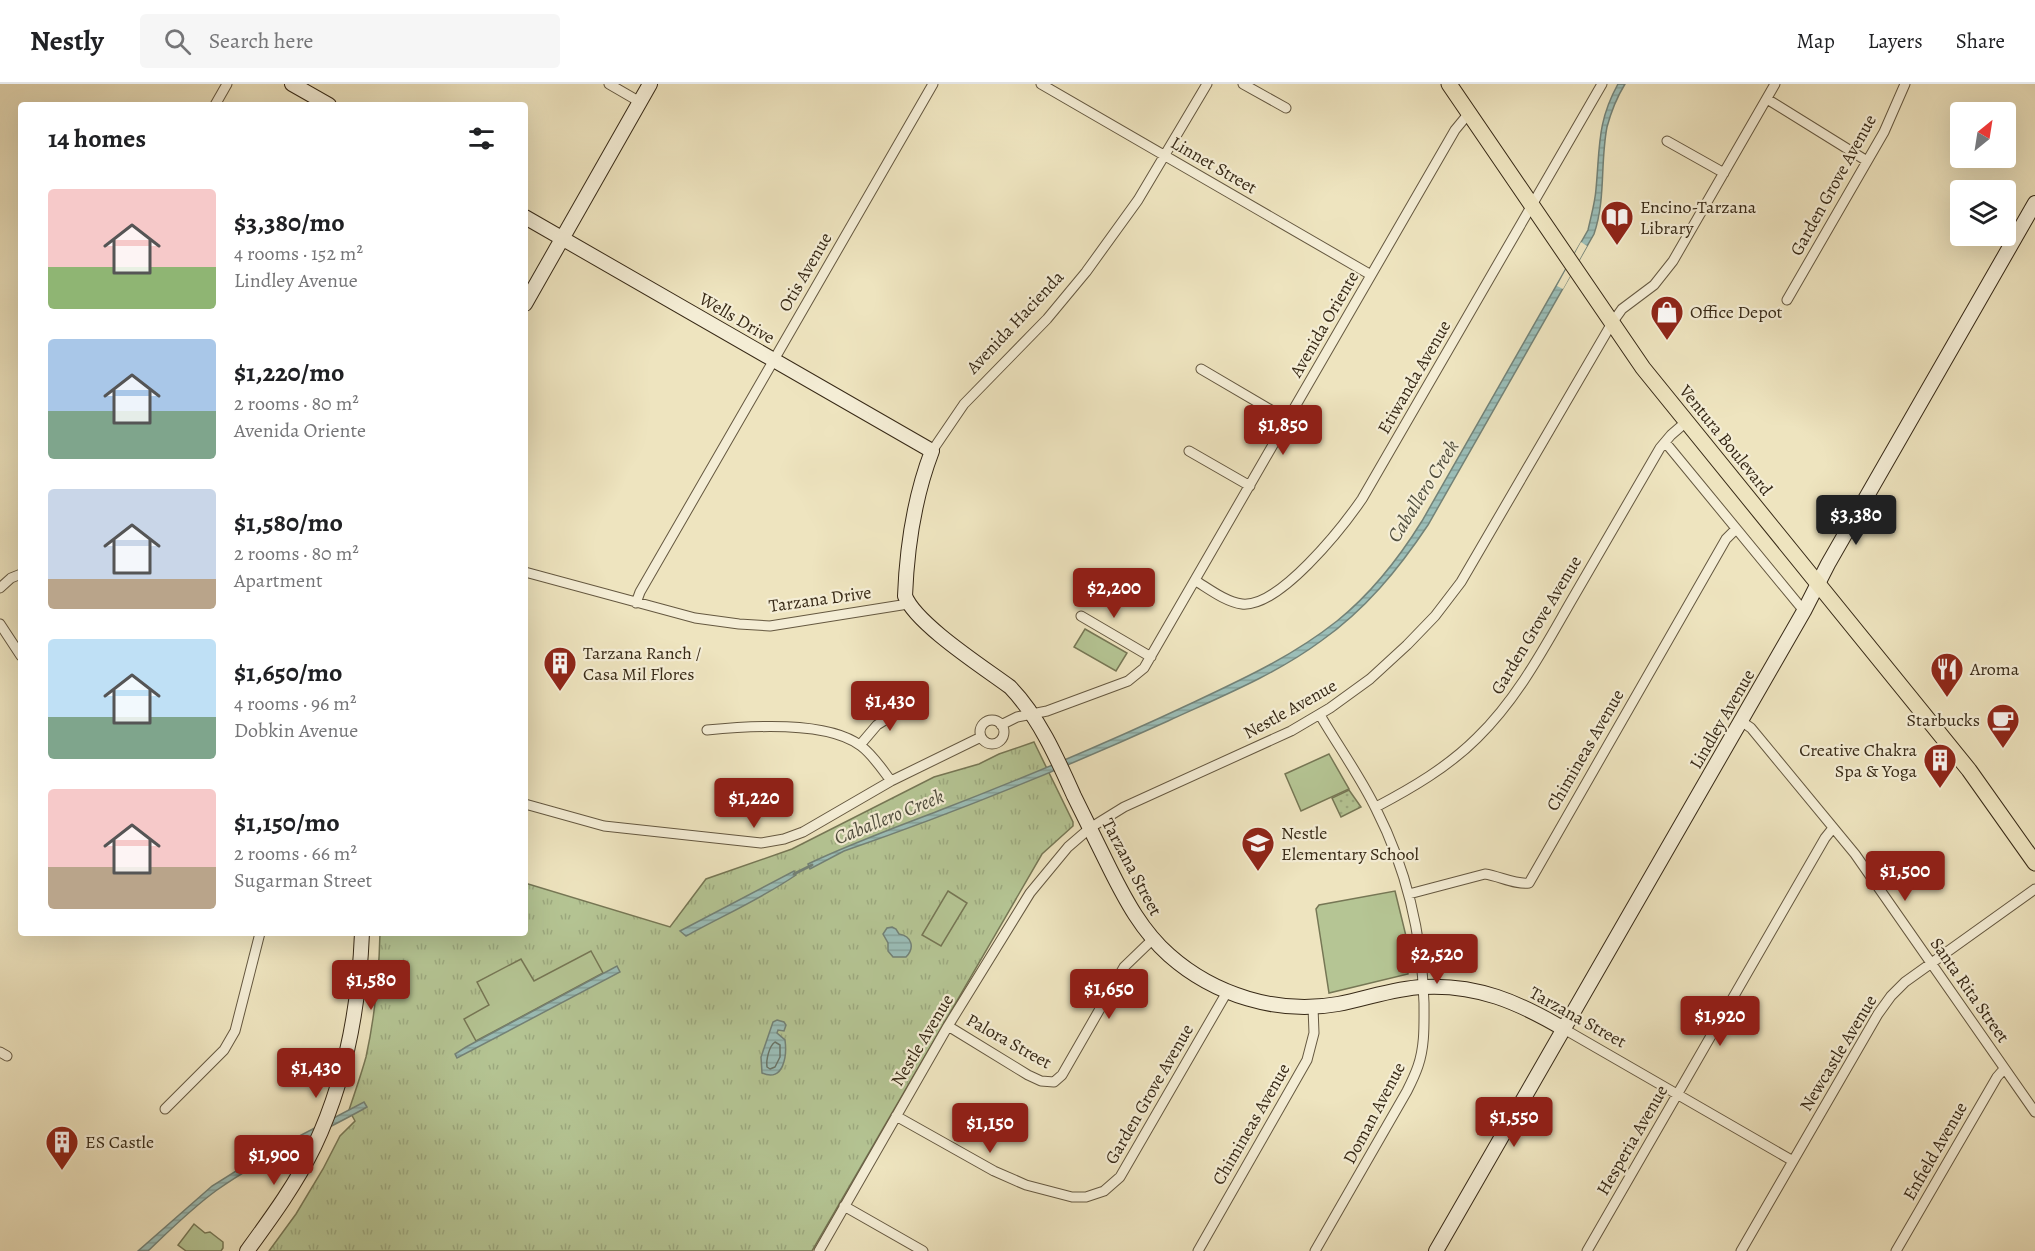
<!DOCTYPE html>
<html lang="en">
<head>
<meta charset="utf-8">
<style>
	:root { --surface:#fff; --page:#f6f6f6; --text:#202124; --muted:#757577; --line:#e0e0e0; --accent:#8f2418 }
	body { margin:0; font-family:Alegreya,serif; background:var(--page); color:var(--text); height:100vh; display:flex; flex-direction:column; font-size:22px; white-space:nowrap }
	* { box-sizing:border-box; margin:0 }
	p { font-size:20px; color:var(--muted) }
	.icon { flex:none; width:33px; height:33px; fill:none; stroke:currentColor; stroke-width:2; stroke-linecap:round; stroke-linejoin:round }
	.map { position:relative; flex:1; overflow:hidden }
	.side { position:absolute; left:18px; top:18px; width:510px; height:834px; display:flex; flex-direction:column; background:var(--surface); border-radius:6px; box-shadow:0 6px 24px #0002 }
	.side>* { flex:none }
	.needle { width:39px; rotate:30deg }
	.controls { position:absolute; left:1950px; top:18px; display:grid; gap:12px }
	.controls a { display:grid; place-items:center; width:66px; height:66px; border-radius:6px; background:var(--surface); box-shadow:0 6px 24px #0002; font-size:30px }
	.price { position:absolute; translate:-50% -51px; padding:0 14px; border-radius:6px; background:var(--accent); color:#fff; font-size:20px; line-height:39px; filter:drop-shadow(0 2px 3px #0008) }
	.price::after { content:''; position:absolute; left:50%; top:36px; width:18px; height:14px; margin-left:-9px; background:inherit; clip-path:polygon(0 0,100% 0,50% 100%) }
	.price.on { background:#222; color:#fff }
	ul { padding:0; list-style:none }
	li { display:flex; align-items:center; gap:18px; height:150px; padding:0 30px }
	li span { display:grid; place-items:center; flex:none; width:168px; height:120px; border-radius:6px; color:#555 }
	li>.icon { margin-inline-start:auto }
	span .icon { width:72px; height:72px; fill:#fffc; stroke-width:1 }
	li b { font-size:26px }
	h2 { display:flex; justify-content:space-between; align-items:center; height:72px; padding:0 30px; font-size:26px }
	header { display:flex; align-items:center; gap:36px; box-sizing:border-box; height:84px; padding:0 30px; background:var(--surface); border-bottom:2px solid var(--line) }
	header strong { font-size:28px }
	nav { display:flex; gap:33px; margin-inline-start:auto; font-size:21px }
	.search { width:420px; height:54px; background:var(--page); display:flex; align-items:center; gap:15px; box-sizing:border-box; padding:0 21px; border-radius:6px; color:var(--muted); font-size:22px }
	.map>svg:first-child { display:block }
	.grass { fill:url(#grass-tufts); stroke:#767755; stroke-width:1.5 }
	.park { fill:#b5c594; stroke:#767755; stroke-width:1.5 }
	.garden { fill:url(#garden-dots); stroke:#767755; stroke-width:1.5 }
	.water { fill:url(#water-rules); stroke:#738277; stroke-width:1.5 }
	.pier { fill:#eee4bf }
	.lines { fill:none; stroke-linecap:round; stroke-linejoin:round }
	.shore { stroke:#697467; stroke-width:1.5 }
	.stream { stroke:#738277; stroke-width:3 }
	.street-casing { stroke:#655840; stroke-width:11 }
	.secondary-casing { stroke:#372916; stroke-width:16 }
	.primary-casing { stroke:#372916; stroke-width:17 }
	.street { stroke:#f4edd5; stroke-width:9 }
	.secondary { stroke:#f4edd5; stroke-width:14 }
	.primary { stroke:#eee4bf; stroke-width:15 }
	.labels { text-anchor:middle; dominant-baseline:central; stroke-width:4.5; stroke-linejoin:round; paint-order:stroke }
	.street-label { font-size:18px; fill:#372916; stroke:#f4edd5 }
	.poi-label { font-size:18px; fill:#372916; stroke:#f4edd5; text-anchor:start }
	.water-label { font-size:20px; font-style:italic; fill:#504e3e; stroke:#f4edd5 }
</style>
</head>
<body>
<header>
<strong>Nestly</strong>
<div class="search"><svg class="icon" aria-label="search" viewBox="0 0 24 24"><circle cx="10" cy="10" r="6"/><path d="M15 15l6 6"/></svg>Search here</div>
<nav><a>Map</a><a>Layers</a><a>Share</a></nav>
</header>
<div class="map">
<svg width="2035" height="1167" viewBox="0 0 2035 1167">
	<defs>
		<pattern id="grass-tufts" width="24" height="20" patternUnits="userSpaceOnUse" patternTransform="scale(1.5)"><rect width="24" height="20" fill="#b5c594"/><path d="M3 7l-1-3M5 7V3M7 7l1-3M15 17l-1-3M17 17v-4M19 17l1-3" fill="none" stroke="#9ca97f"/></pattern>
		<pattern id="garden-dots" width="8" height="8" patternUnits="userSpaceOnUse" patternTransform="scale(1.5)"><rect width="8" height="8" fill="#b5c594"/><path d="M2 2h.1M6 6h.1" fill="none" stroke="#9ca97f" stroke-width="1.8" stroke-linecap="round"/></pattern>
		<pattern id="water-rules" width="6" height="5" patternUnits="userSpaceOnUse" patternTransform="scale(1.5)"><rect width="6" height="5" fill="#9bbeb8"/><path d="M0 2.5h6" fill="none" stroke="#86a39d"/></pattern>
	</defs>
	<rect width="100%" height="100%" fill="#eee4bf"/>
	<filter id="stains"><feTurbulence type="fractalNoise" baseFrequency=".00333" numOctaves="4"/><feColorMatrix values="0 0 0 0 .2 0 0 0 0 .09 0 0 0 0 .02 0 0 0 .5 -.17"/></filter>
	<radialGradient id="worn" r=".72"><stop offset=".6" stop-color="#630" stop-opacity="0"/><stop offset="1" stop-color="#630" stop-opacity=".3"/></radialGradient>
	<path class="grass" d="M 1034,658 L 1073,738 L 1073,742 L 1042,770 L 812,1167 L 269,1167 L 296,1130 L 323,1085 L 340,1052 L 355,1037 L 349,1026 C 355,1008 361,991 366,973 C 375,932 379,891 380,849 L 525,849 L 525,799 L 670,843 L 706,795 L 792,765 L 934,693 L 979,680 L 999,670 Z"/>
	<path class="park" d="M 1085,545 L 1127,569 L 1116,587 L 1074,563 Z
		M 1329,670 L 1349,705 L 1301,727 L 1285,690 Z
		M 948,807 L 967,819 L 941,862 L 922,851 Z
		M 1395,807 L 1406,852 L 1408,890 L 1329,909 L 1316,825 L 1319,821 Z
		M 591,867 L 603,889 L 476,957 L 464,935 L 489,921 L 477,898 L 521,875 L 534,897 Z
		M 194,1140 L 205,1149 L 210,1148 L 223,1158 L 223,1164 L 221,1167 L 186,1167 L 178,1161 Z"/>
	<path class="garden" d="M 1349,706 L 1361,723 L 1341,733 L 1332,714 Z"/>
	<path class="water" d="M 1618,0 L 1625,0 C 1617,13 1611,28 1607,43 C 1600,79 1606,115 1594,150 L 1428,441 C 1398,486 1365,526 1321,557 C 1275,591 1220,613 1168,637 C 1062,685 954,729 844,767 L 810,785 L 808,780 C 850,760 894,744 938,727 C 1024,694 1109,658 1192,619 C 1243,595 1293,572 1337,537 C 1372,509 1399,474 1422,437 L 1588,146 C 1591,132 1595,119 1596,105 C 1600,63 1597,38 1618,0 Z
		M 794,787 L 796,791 C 761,815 722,832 686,852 L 680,847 Z
		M 892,843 L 896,845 L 899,850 C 912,852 915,864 906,873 L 893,873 L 888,867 L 888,859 L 883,850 L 887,844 Z
		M 617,882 L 620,888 L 457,974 L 455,970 L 466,963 Z
		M 777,936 L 784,938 L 786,941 L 784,947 L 778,946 L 777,949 L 785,956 C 787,971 784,999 762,989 L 761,973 L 773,938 Z
		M 364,1018 L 367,1023 C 318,1051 263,1073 217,1106 C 192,1124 170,1146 148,1167 L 138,1167 L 212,1102 L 252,1077 Z"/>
	<path class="pier" d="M 1581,158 L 1587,162 L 1563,205 L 1557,202 Z"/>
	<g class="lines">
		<path class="shore" d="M 775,958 L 780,961 L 780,973 L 775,983 L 770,985 L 767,983 C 766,976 769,962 775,958 Z"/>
		<path class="stream" d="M 794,790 L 812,781"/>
		<defs>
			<path id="street" d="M 609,0 L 640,18
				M 1041,0 L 1371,191
				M 1243,0 L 1286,24
				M 1767,15 L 1867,77
				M 215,21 L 227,0
				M 1667,57 L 1724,89
				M 1787,216 L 1884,48 L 1905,0
				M 1201,285 L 1288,336
				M 1665,358 L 1804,527
				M 932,367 L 964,320 L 1047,235 L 1086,188 L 1138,116 L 1207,0
				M 1189,367 L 1250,402
				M 525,488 L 695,534 L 739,540 L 770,542 L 908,520
				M 1196,497 C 1209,505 1226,518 1242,520 C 1279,524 1342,444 1362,415 L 1602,0
				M 0,504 L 11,494 L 21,490
				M 636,519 L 640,508 L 933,0
				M 1081,532 L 1151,573
				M 0,540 L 21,572
				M980 648a12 12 0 1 1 24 0a12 12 0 1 1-24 0Z
				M 1741,637 L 1751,644 L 1855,770 L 2035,1028
				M 1001,641 L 1017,633 L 1047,627 L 1128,597 L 1144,584 L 1455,46 L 1469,29
				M 707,646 C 748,642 827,636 861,662 C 873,671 882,685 891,697
				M 860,661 L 877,641 L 909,621
				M 525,720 L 604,742 L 761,759 L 784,755 L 803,748 L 891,697 L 981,653
				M 1376,723 C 1412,704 1448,683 1477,654 C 1517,615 1543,566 1570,519 C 1600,467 1630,416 1660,364 L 1671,351 L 1686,338
				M 1409,810 L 1485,790 C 1499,792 1516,801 1529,799 L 1726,455 L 1736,445
				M 948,942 L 1028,991 L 1041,997 L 1054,998 L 1062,991 L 1124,883 L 1152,856
				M 1564,945 L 1793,1077
				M 0,968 L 7,972
				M 165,1025 L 224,966 L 235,947 L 260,849
				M 896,1032 L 994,1087 L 1026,1101 L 1072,1113 L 1086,1113 L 1104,1107 L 1120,1093 L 1227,908
				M 844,1122 L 923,1167
				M 819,1167 L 948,942 L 1030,809 L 1068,763 L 1090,744 L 1124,723 L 1291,647 L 1330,624 L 1370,595 L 1407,561 L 1435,532 L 1461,498 L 1612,239 L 1622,225 L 1654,201 L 1673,177 L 1775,0
				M 1198,1167 L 1307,976 L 1314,949 L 1313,923
				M 1315,1167 L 1407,1007 C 1411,999 1415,991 1418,982 C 1425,962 1424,940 1424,919 C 1422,851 1407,786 1376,725 C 1360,692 1338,662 1320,631
				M 1587,1167 L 1825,754 L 1833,744
				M 1741,1167 L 1878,930 L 1891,912 L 1905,898 L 2035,805
				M 1896,1167 L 1997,993 L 2004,985"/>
			<path id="secondary" d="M 292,0 L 329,21
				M 525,133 L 932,367 C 914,414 907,461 905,512 C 916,540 983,583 1010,603 C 1039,633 1057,674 1074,712 C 1086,736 1098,761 1110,785 C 1126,817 1142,847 1169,871 C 1214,911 1278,931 1338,920 C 1366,915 1394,904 1423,903 C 1477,900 1518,918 1564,945
				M 525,220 L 650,0
				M 247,1167 C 271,1134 296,1100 314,1063 C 346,996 359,923 362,849
				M 1436,1167 L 1804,527 L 1828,480 L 2035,119"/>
			<path id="primary" d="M 1449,0 L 1643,284 L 1969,686 L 2035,779"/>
		</defs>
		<use href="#street" class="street-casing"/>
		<use href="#secondary" class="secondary-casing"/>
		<use href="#primary" class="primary-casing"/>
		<use href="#street" class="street"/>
		<use href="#secondary" class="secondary"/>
		<use href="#primary" class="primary"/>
	</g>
	<defs>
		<symbol id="library-pin" viewBox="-11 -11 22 30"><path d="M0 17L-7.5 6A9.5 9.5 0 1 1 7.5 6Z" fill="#8f2418" stroke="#f4edd5"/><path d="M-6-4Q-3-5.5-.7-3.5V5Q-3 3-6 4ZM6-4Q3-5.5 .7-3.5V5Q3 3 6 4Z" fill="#fff"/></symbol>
		<symbol id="shop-pin" viewBox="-11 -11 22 30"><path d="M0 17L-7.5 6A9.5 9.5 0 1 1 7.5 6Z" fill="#8f2418" stroke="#f4edd5"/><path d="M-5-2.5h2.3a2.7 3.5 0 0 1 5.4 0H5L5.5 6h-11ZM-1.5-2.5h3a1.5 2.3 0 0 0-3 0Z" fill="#fff"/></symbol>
		<symbol id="building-pin" viewBox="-11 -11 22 30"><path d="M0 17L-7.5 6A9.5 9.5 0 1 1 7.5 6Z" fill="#8f2418" stroke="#f4edd5"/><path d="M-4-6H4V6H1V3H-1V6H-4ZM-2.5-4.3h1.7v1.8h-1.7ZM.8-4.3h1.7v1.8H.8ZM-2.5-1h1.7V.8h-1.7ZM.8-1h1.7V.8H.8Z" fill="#fff"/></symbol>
		<symbol id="restaurant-pin" viewBox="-11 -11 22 30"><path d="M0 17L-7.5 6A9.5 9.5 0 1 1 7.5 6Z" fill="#8f2418" stroke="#f4edd5"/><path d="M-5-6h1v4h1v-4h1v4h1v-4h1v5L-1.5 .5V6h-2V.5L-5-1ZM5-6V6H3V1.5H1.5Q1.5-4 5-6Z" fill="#fff"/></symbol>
		<symbol id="cafe-pin" viewBox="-11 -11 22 30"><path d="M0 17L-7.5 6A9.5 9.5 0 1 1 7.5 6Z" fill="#8f2418" stroke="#f4edd5"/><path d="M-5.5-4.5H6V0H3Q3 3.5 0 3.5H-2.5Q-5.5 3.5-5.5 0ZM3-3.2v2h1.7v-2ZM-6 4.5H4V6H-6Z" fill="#fff"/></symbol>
		<symbol id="school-pin" viewBox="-11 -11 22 30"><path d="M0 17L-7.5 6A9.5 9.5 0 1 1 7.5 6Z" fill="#8f2418" stroke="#f4edd5"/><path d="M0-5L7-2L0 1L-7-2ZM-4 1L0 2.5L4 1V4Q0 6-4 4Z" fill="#fff"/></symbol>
	</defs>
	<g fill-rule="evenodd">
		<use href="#library-pin" x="1598" y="114" width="38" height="52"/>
		<use href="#shop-pin" x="1648" y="209" width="38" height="52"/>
		<use href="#building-pin" x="541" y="560" width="38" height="52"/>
		<use href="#restaurant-pin" x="1928" y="566" width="38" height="52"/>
		<use href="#cafe-pin" x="1984" y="617" width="38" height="52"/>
		<use href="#building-pin" x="1921" y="657" width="38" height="52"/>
		<use href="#school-pin" x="1239" y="740" width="38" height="52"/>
		<use href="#building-pin" x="43" y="1039" width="38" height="52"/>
	</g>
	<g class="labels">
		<g class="street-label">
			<text transform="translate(1214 81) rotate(30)">Linnet Street</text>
			<text transform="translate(1833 101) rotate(-61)">Garden Grove Avenue</text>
			<text transform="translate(805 188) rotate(-60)">Otis Avenue</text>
			<text transform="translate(737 234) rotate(30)">Wells Drive</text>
			<text transform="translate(1015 238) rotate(-47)">Avenida Hacienda</text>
			<text transform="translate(1324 240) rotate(-60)">Avenida Oriente</text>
			<text transform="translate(1414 293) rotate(-60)">Etiwanda Avenue</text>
			<text transform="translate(1726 356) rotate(51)">Ventura Boulevard</text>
			<text transform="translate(820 515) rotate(-8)">Tarzana Drive</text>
			<text transform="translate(1536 541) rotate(-59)">Garden Grove Avenue</text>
			<text transform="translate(1290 625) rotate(-29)">Nestle Avenue</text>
			<text transform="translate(1722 635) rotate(-60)">Lindley Avenue</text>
			<text transform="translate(1585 666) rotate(-60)">Chimineas Avenue</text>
			<text transform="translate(1132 783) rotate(62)">Tarzana Street</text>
			<text transform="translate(1970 906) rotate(55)">Santa Rita Street</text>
			<text transform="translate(1578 933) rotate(29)">Tarzana Street</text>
			<text transform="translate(922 956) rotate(-59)">Nestle Avenue</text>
			<text transform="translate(1009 957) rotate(29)">Palora Street</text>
			<text transform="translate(1838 969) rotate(-59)">Newcastle Avenue</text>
			<text transform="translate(1149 1010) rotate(-60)">Garden Grove Avenue</text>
			<text transform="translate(1374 1029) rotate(-62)">Doman Avenue</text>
			<text transform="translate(1251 1040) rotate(-60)">Chimineas Avenue</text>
			<text transform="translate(1632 1056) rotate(-60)">Hesperia Avenue</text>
			<text transform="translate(1935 1067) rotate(-60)">Enfield Avenue</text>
		</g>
		<g class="poi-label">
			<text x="1640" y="123">Encino-Tarzana<tspan x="1640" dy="21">Library</tspan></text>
			<text x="1690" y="228">Office Depot</text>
			<text x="583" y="569">Tarzana Ranch /<tspan x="583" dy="21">Casa Mil Flores</tspan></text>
			<text x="1970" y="585">Aroma</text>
			<text x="1980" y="636" text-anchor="end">Starbucks</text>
			<text x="1917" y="666" text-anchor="end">Creative Chakra<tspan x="1917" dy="21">Spa &amp; Yoga</tspan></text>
			<text x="1281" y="749">Nestle<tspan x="1281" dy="21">Elementary School</tspan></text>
			<text x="85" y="1058">ES Castle</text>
		</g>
		<g class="water-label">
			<text transform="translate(1423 407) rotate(-58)">Caballero Creek</text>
			<text transform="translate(889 733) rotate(-22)">Caballero Creek</text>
		</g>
	</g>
	<rect width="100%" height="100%" filter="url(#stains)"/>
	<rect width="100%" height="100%" fill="url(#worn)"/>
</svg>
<div class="controls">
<a><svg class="needle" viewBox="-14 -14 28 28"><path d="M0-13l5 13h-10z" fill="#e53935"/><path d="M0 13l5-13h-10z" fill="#757577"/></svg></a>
<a><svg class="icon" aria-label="layers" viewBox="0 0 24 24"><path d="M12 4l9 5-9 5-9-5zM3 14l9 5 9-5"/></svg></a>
</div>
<b class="price" style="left:1283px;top:372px">$1,850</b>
<b class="price on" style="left:1856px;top:462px">$3,380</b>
<b class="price" style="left:1114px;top:535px">$2,200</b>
<b class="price" style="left:890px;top:648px">$1,430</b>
<b class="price" style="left:754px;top:745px">$1,220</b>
<b class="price" style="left:1905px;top:818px">$1,500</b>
<b class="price" style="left:1437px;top:901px">$2,520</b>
<b class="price" style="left:371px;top:927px">$1,580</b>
<b class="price" style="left:1109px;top:936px">$1,650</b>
<b class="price" style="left:1720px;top:963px">$1,920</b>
<b class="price" style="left:316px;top:1015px">$1,430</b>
<b class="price" style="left:1514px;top:1064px">$1,550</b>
<b class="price" style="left:990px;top:1070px">$1,150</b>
<b class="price" style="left:274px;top:1102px">$1,900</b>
<section class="side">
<h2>14 homes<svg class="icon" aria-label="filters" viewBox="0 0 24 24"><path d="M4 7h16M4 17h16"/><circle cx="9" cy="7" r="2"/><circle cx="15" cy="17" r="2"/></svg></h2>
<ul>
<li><span style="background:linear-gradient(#f6c9c9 65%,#8fb573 0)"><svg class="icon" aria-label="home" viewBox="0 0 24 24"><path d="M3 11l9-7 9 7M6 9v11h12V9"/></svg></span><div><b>$3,380/mo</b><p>4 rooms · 152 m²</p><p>Lindley Avenue</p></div></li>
<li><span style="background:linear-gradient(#a9c7e8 60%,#7fa58c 0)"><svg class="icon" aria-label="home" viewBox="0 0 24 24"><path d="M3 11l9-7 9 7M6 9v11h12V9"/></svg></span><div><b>$1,220/mo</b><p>2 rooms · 80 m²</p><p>Avenida Oriente</p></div></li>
<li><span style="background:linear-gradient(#c9d6e8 75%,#b9a48a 0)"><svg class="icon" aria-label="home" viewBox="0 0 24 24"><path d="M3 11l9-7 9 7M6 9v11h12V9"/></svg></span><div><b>$1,580/mo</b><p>2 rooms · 80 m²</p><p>Apartment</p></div></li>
<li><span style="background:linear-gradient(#bfe0f5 65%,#7fa58c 0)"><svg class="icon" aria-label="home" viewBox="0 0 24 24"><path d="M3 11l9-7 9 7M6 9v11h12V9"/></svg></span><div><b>$1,650/mo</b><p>4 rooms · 96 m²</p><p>Dobkin Avenue</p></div></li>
<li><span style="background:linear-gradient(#f6c9c9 65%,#b9a48a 0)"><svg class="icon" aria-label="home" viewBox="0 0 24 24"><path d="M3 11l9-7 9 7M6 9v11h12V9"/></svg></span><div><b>$1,150/mo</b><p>2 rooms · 66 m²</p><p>Sugarman Street</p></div></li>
</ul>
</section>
</div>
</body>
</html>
